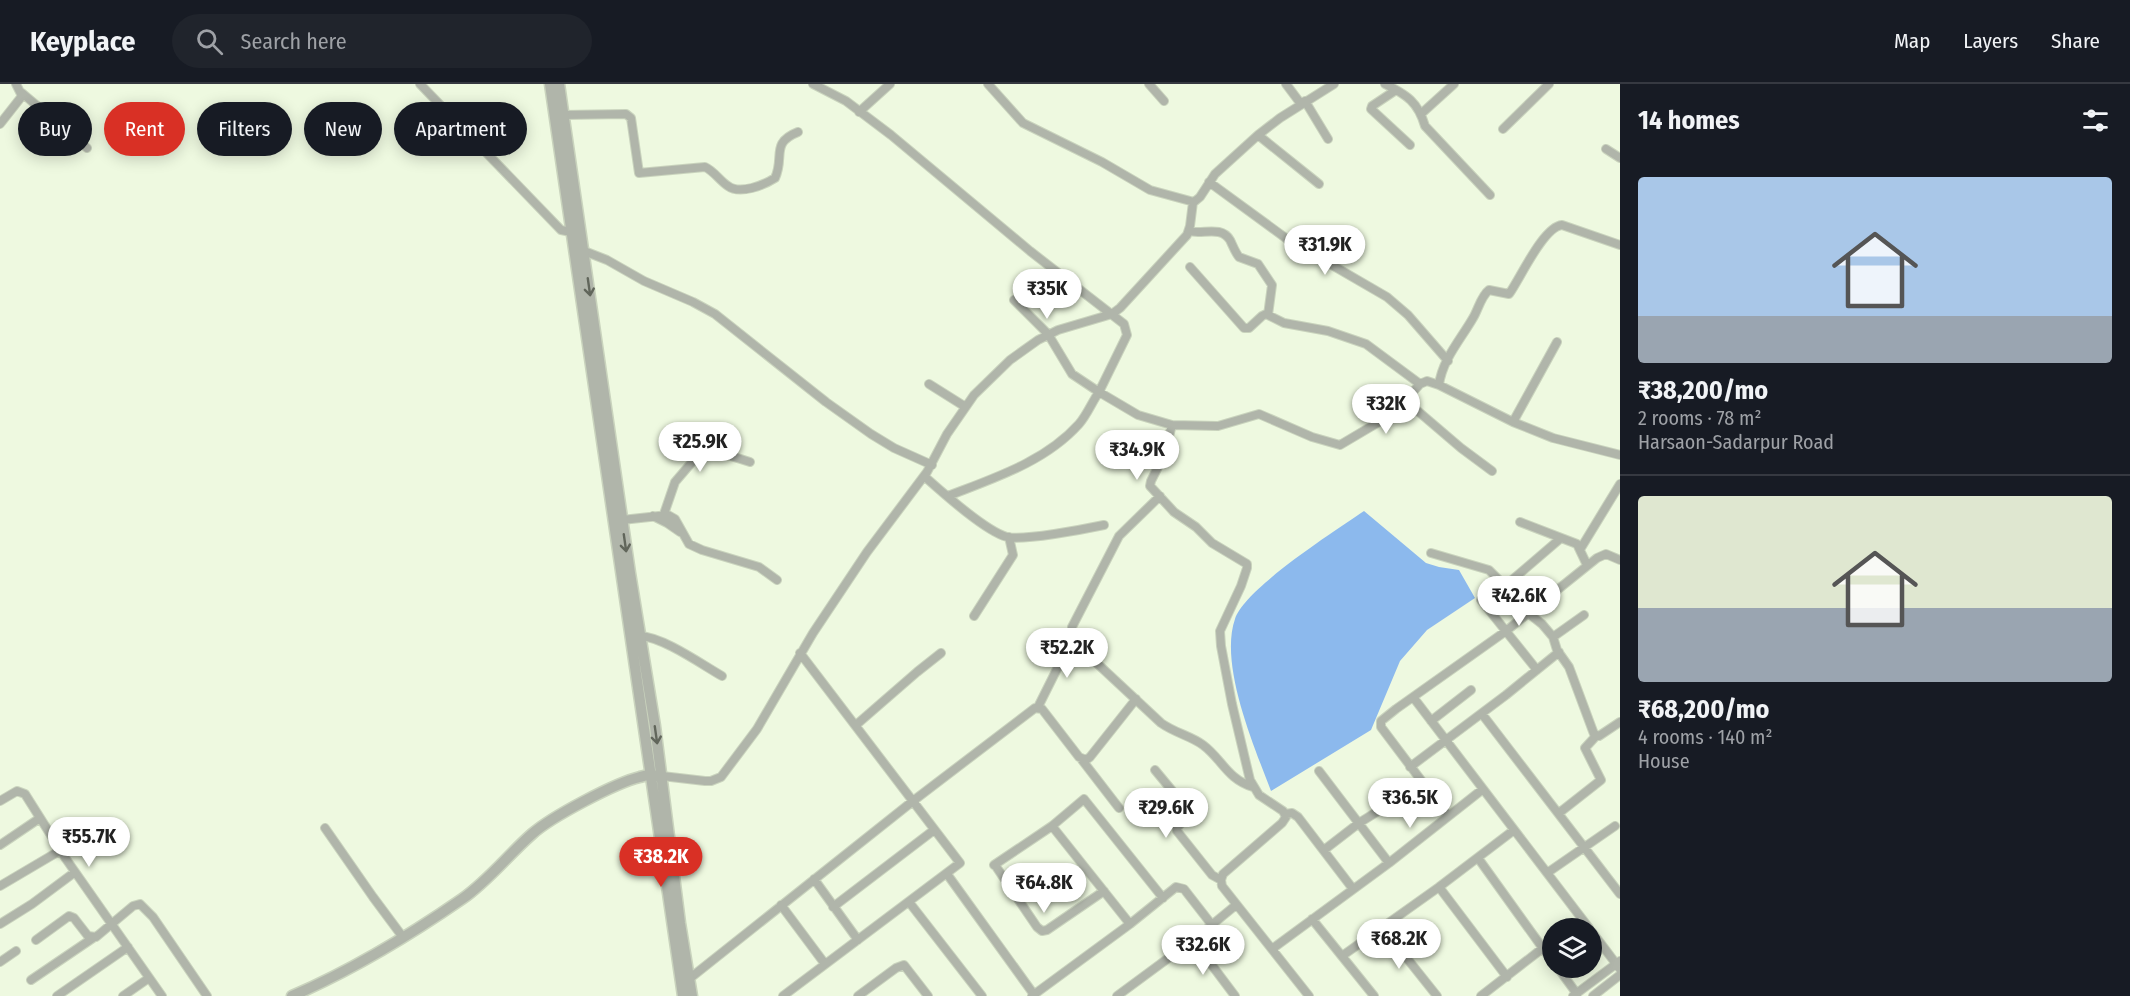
<!DOCTYPE html>
<html lang="en">
<head>
<meta charset="utf-8">
<style>
	:root { --surface:#171b24; --page:#20242c; --text:#f1f3f6; --muted:#9ea1a6; --line:#363941; --accent:#d93025 }
	body { margin:0; font-family:"Fira Sans Condensed",sans-serif; background:var(--page); color:var(--text); height:100vh; display:flex; flex-direction:column; font-size:22px; white-space:nowrap }
	* { box-sizing:border-box; margin:0 }
	p { font-size:20px; color:var(--muted) }
	.icon { flex:none; width:33px; height:33px; fill:none; stroke:currentColor; stroke-width:2; stroke-linecap:round; stroke-linejoin:round }
	.map { position:relative; flex:1; overflow:hidden }
	.panel { display:flex; flex-direction:column; background:var(--surface); width:510px }
	.panel>* { flex:none }
	.hud { position:absolute; left:18px; top:18px; width:570px; height:54px; display:flex; gap:12px }
	.fabs { position:absolute; left:1542px; top:834px; display:grid; gap:12px }
	.fabs a { display:grid; place-items:center; width:60px; height:60px; border-radius:50%; background:var(--surface); box-shadow:0 3px 15px #0003; font-size:30px }
	.price { position:absolute; translate:-50% -51px; padding:0 14px; border-radius:21px; background:#fff; color:#222; font-size:20px; line-height:39px; filter:drop-shadow(0 2px 3px #0008) }
	.price::after { content:''; position:absolute; left:50%; top:36px; width:18px; height:14px; margin-left:-9px; background:inherit; clip-path:polygon(0 0,100% 0,50% 100%) }
	.price.selected { background:var(--accent); color:#fff }
	ul { padding:0; list-style:none }
	li { display:grid; align-content:center; gap:12px; height:318px; padding:0 18px }
	li+li { border-top:2px solid var(--line) }
	li span { display:grid; place-items:center; height:186px; border-radius:6px; color:#555 }
	li>.icon { margin-inline-start:auto }
	span .icon { width:108px; height:108px; fill:#fffc; stroke-width:1 }
	li b { font-size:26px }
	h2 { display:flex; justify-content:space-between; align-items:center; height:72px; padding:0 18px; font-size:26px }
	.tag { padding:0 21px; border-radius:27px; background:var(--surface); box-shadow:0 3px 15px #0003; font-size:21px; line-height:54px }
	.tag.selected { background:var(--accent); color:#fff }
	header { display:flex; align-items:center; gap:36px; box-sizing:border-box; height:84px; padding:0 30px; background:var(--surface); border-bottom:2px solid var(--line) }
	header strong { font-size:28px }
	nav { display:flex; gap:33px; margin-inline-start:auto; font-size:21px }
	.search { width:420px; height:54px; background:var(--page); display:flex; align-items:center; gap:15px; box-sizing:border-box; padding:0 21px; border-radius:33px; color:var(--muted); font-size:22px }
	main { display:flex; flex:1; min-height:0 }
	.map>svg:first-child { display:block }
	.water { fill:#8cb9ed }
	.lines { fill:none; stroke-linecap:round; stroke-linejoin:round }
	.minor-casing { stroke:#c9d3bd; stroke-width:10 }
	.tertiary-casing { stroke:#c9d3bd; stroke-width:13 }
	.minor { stroke:#b0b5aa; stroke-width:8 }
	.tertiary { stroke:#b0b5aa; stroke-width:10 }
	.oneway { stroke:#61665b }
</style>
</head>
<body>
<header>
<strong>Keyplace</strong>
<div class="search"><svg class="icon" aria-label="search" viewBox="0 0 24 24"><circle cx="10" cy="10" r="6"/><path d="M15 15l6 6"/></svg>Search here</div>
<nav><a>Map</a><a>Layers</a><a>Share</a></nav>
</header>
<main>
<div class="map">
<svg width="1620" height="912" viewBox="0 0 1620 912">
	<rect width="100%" height="100%" fill="#eef9e0"/>
	<path class="water" d="M 1364,427 L 1426,479 L 1439,483 L 1459,486 L 1475,514 L 1427,546 L 1400,577 L 1371,646 L 1271,707 C 1254,662 1219,581 1235,535 C 1245,504 1335,447 1364,427 Z"/>
	<g class="lines">
		<defs>
			<path id="minor" d="M 420,0 L 561,146 L 571,148
				M 813,0 L 846,17 L 891,51 L 1030,167 L 1124,240 L 1127,251 L 1099,308 L 1072,290 L 1048,250 L 1014,216
				M 988,0 L 1023,39 L 1102,78 L 1150,106 L 1194,118 L 1200,113 L 1215,90 L 1258,51 L 1280,34 L 1334,0
				M 1149,0 L 1164,17
				M 1286,0 L 1301,20
				M 1385,0 C 1407,11 1418,18 1425,42 L 1490,111
				M 1396,6 L 1372,22 L 1371,25 L 1410,61
				M 22,9 L 87,64
				M 1305,17 L 1328,55
				M 859,28 L 890,0
				M 1422,29 L 1454,0
				M 563,31 L 626,30 L 631,34 L 639,89 L 705,83 C 714,87 720,97 728,102 C 740,111 764,101 775,94 C 785,73 770,59 798,48
				M 0,40 L 22,12 L 16,0
				M 1503,45 L 1549,0
				M 1258,51 L 1319,100
				M 1606,65 L 1620,74
				M 1209,98 L 1287,155 L 1387,213 L 1408,231 L 1448,277
				M 1189,147 C 1202,151 1221,141 1230,156 C 1233,162 1235,168 1239,173 L 1258,180 L 1272,201 L 1268,231
				M 584,167 L 607,176 L 644,197 L 693,218 L 715,230 L 826,318 L 871,350 L 894,364 L 932,381
				M 1190,183 L 1244,244 L 1249,244 L 1262,232 L 1266,230 L 1284,239 L 1328,247 L 1366,260 L 1420,300
				M 929,300 L 964,322
				M 1439,301 C 1442,276 1461,255 1473,234 C 1478,226 1481,212 1489,206 L 1509,210 C 1520,195 1543,143 1562,141 L 1620,161
				M 1406,317 L 1461,364 L 1492,387
				M 1513,338 L 1557,258
				M 1172,341 L 1164,371 L 1151,397 L 1150,402 L 1174,428 L 1196,443 L 1212,459 L 1247,480 L 1247,484 L 1241,502 L 1220,547 L 1221,562 L 1232,620 L 1250,696 L 1259,711 L 1283,727 L 1286,733 L 1282,739 L 1223,790 L 1221,796 L 1222,802 L 1309,912
				M 924,392 C 942,408 985,447 1007,453 C 1023,457 1085,445 1104,441
				M 948,412 C 994,394 1045,378 1079,340 C 1087,331 1092,318 1099,308 L 1138,331 L 1172,341 L 1218,342 L 1259,330 L 1312,353 L 1340,361 L 1394,329 L 1420,300 L 1427,297 L 1439,301 L 1513,338 L 1553,354 L 1620,371
				M 1160,412 L 1119,452 L 1072,543 L 1073,557 L 1161,639 C 1175,649 1191,652 1203,661 C 1222,675 1227,695 1253,703
				M 664,430 L 675,398 L 699,370 L 715,367 L 750,378
				M 653,432 L 667,439 L 680,448
				M 622,436 L 668,431 L 675,435 L 689,460 L 702,466 L 759,483 L 777,496
				M 1520,438 L 1577,460 L 1587,481
				M 1581,464 L 1620,400
				M 1431,469 L 1489,486 L 1505,502 L 1524,526 L 1542,540 L 1553,553 L 1557,566 L 1569,583 L 1594,650 L 1599,652 L 1620,638
				M 1505,502 L 1561,454
				M 1481,516 L 1537,586
				M 974,532 L 1013,471 L 1009,453
				M 640,552 C 663,553 701,580 722,592
				M 1553,553 L 1584,531
				M 1413,613 L 1589,844
				M 1038,623 L 1072,555
				M 1482,630 L 1620,810
				M 1431,637 L 1471,606
				M 856,641 L 917,588 L 941,569
				M 1082,676 L 1119,724
				M 1410,683 L 1506,611 L 1559,568
				M 1155,686 L 1189,727 L 1189,730 L 1177,744 L 1177,747 L 1212,791 L 1221,796
				M 1319,687 L 1389,779
				M 662,692 L 705,697 L 711,697 L 721,693 L 757,645 L 813,549 L 867,468 L 927,388 L 947,350 L 974,311 L 1010,276 L 1038,256 L 1058,246 L 1112,230 L 1120,224 L 1187,151 L 1190,142 L 1193,118
				M 0,717 L 17,707 L 25,710 L 66,775 L 162,912
				M 1559,729 L 1601,696 L 1585,664 L 1596,652
				M 1285,730 L 1292,729 L 1298,733 L 1353,805
				M 1448,732 L 1381,643 L 1381,637 L 1396,625 L 1506,547 L 1597,474 L 1606,470 L 1620,476
				M 1052,742 L 1130,840
				M 325,744 L 373,813 L 402,852
				M 0,761 L 40,734
				M 1324,766 L 1359,739 L 1423,699
				M 1478,774 L 1552,877
				M 994,781 L 1052,742 L 1084,715 L 1163,814
				M 997,784 L 1037,843 L 1042,847 L 1047,846 L 1104,807
				M 1547,789 L 1615,742
				M 947,790 L 1035,912
				M 814,795 L 858,856
				M 0,802 L 61,766
				M 1439,803 L 1507,893
				M 909,818 L 982,912
				M 781,821 L 825,880
				M 833,823 L 934,746
				M 1312,835 L 1374,912
				M 0,840 L 32,820 L 75,788
				M 1382,843 L 1437,912
				M 1592,848 L 1620,885
				M 36,856 L 69,832 L 74,834 L 88,852 L 96,853 L 133,822 L 140,820 L 153,833 L 207,912
				M 1193,856 L 1235,912
				M 1272,865 L 1389,779 L 1483,705
				M 1342,872 L 1439,803 L 1514,746
				M 0,878 L 16,867
				M 1558,884 L 1577,910
				M 689,895 L 913,717 L 1035,624 L 1042,625 L 1079,673 L 1086,676 L 1090,673 L 1136,615
				M 31,896 L 93,854
				M 57,912 L 128,863
				M 123,912 L 149,894
				M 783,912 L 960,779 L 800,569
				M 858,912 L 896,884 L 904,881 L 928,912
				M 1032,912 L 1130,840 L 1176,803 L 1184,805 L 1212,841
				M 1117,912 L 1197,853 L 1236,821
				M 1481,912 L 1543,864
				M 1573,912 L 1620,877
				M 1593,912 L 1620,891"/>
			<path id="tertiary" d="M 550,0 L 683,912
				M 559,0 L 630,489 L 655,642 L 680,839 L 692,912
				M 292,912 C 350,887 410,851 462,815 C 488,797 508,771 532,750 C 551,733 615,699 640,693 C 646,691 652,691 658,692"/>
		</defs>
		<use href="#minor" class="minor-casing"/>
		<use href="#tertiary" class="tertiary-casing"/>
		<use href="#minor" class="minor"/>
		<use href="#tertiary" class="tertiary"/>
	</g>
	<defs><path id="oneway-shaft" d="M-6 0H5M1.5-3L5.5 0L1.5 3" fill="none" stroke-width="1.6" stroke-linecap="round" stroke-linejoin="round" transform="scale(1.5)"/></defs>
	<g class="oneway">
		<use href="#oneway-shaft" transform="translate(589 203) rotate(82)"/>
		<use href="#oneway-shaft" transform="translate(625 459) rotate(82)"/>
		<use href="#oneway-shaft" transform="translate(656 651) rotate(82)"/>
	</g>
</svg>
<div class="fabs">
<a><svg class="icon" aria-label="layers" viewBox="0 0 24 24"><path d="M12 4l9 5-9 5-9-5zM3 14l9 5 9-5"/></svg></a>
</div>
<b class="price" style="left:1325px;top:192px">₹31.9K</b>
<b class="price" style="left:1047px;top:236px">₹35K</b>
<b class="price" style="left:1386px;top:351px">₹32K</b>
<b class="price" style="left:700px;top:389px">₹25.9K</b>
<b class="price" style="left:1137px;top:397px">₹34.9K</b>
<b class="price" style="left:1519px;top:543px">₹42.6K</b>
<b class="price" style="left:1067px;top:595px">₹52.2K</b>
<b class="price" style="left:1410px;top:745px">₹36.5K</b>
<b class="price" style="left:1166px;top:755px">₹29.6K</b>
<b class="price" style="left:89px;top:784px">₹55.7K</b>
<b class="price selected" style="left:661px;top:804px">₹38.2K</b>
<b class="price" style="left:1044px;top:830px">₹64.8K</b>
<b class="price" style="left:1399px;top:886px">₹68.2K</b>
<b class="price" style="left:1203px;top:892px">₹32.6K</b>
<div class="hud">
<a class="tag">Buy</a>
<a class="tag selected">Rent</a>
<a class="tag">Filters</a>
<a class="tag">New</a>
<a class="tag">Apartment</a>
</div>
</div>
<section class="panel">
<h2>14 homes<svg class="icon" aria-label="filters" viewBox="0 0 24 24"><path d="M4 7h16M4 17h16"/><circle cx="9" cy="7" r="2"/><circle cx="15" cy="17" r="2"/></svg></h2>
<ul>
<li><span style="background:linear-gradient(#a9c7e8 75%,#9aa5b1 0)"><svg class="icon" aria-label="home" viewBox="0 0 24 24"><path d="M3 11l9-7 9 7M6 9v11h12V9"/></svg></span><div><b>₹38,200/mo</b><p>2 rooms · 78 m²</p><p>Harsaon-Sadarpur Road</p></div></li>
<li><span style="background:linear-gradient(#dfe7d0 60%,#9aa5b1 0)"><svg class="icon" aria-label="home" viewBox="0 0 24 24"><path d="M3 11l9-7 9 7M6 9v11h12V9"/></svg></span><div><b>₹68,200/mo</b><p>4 rooms · 140 m²</p><p>House</p></div></li>
</ul>
</section>
</main>
</body>
</html>
